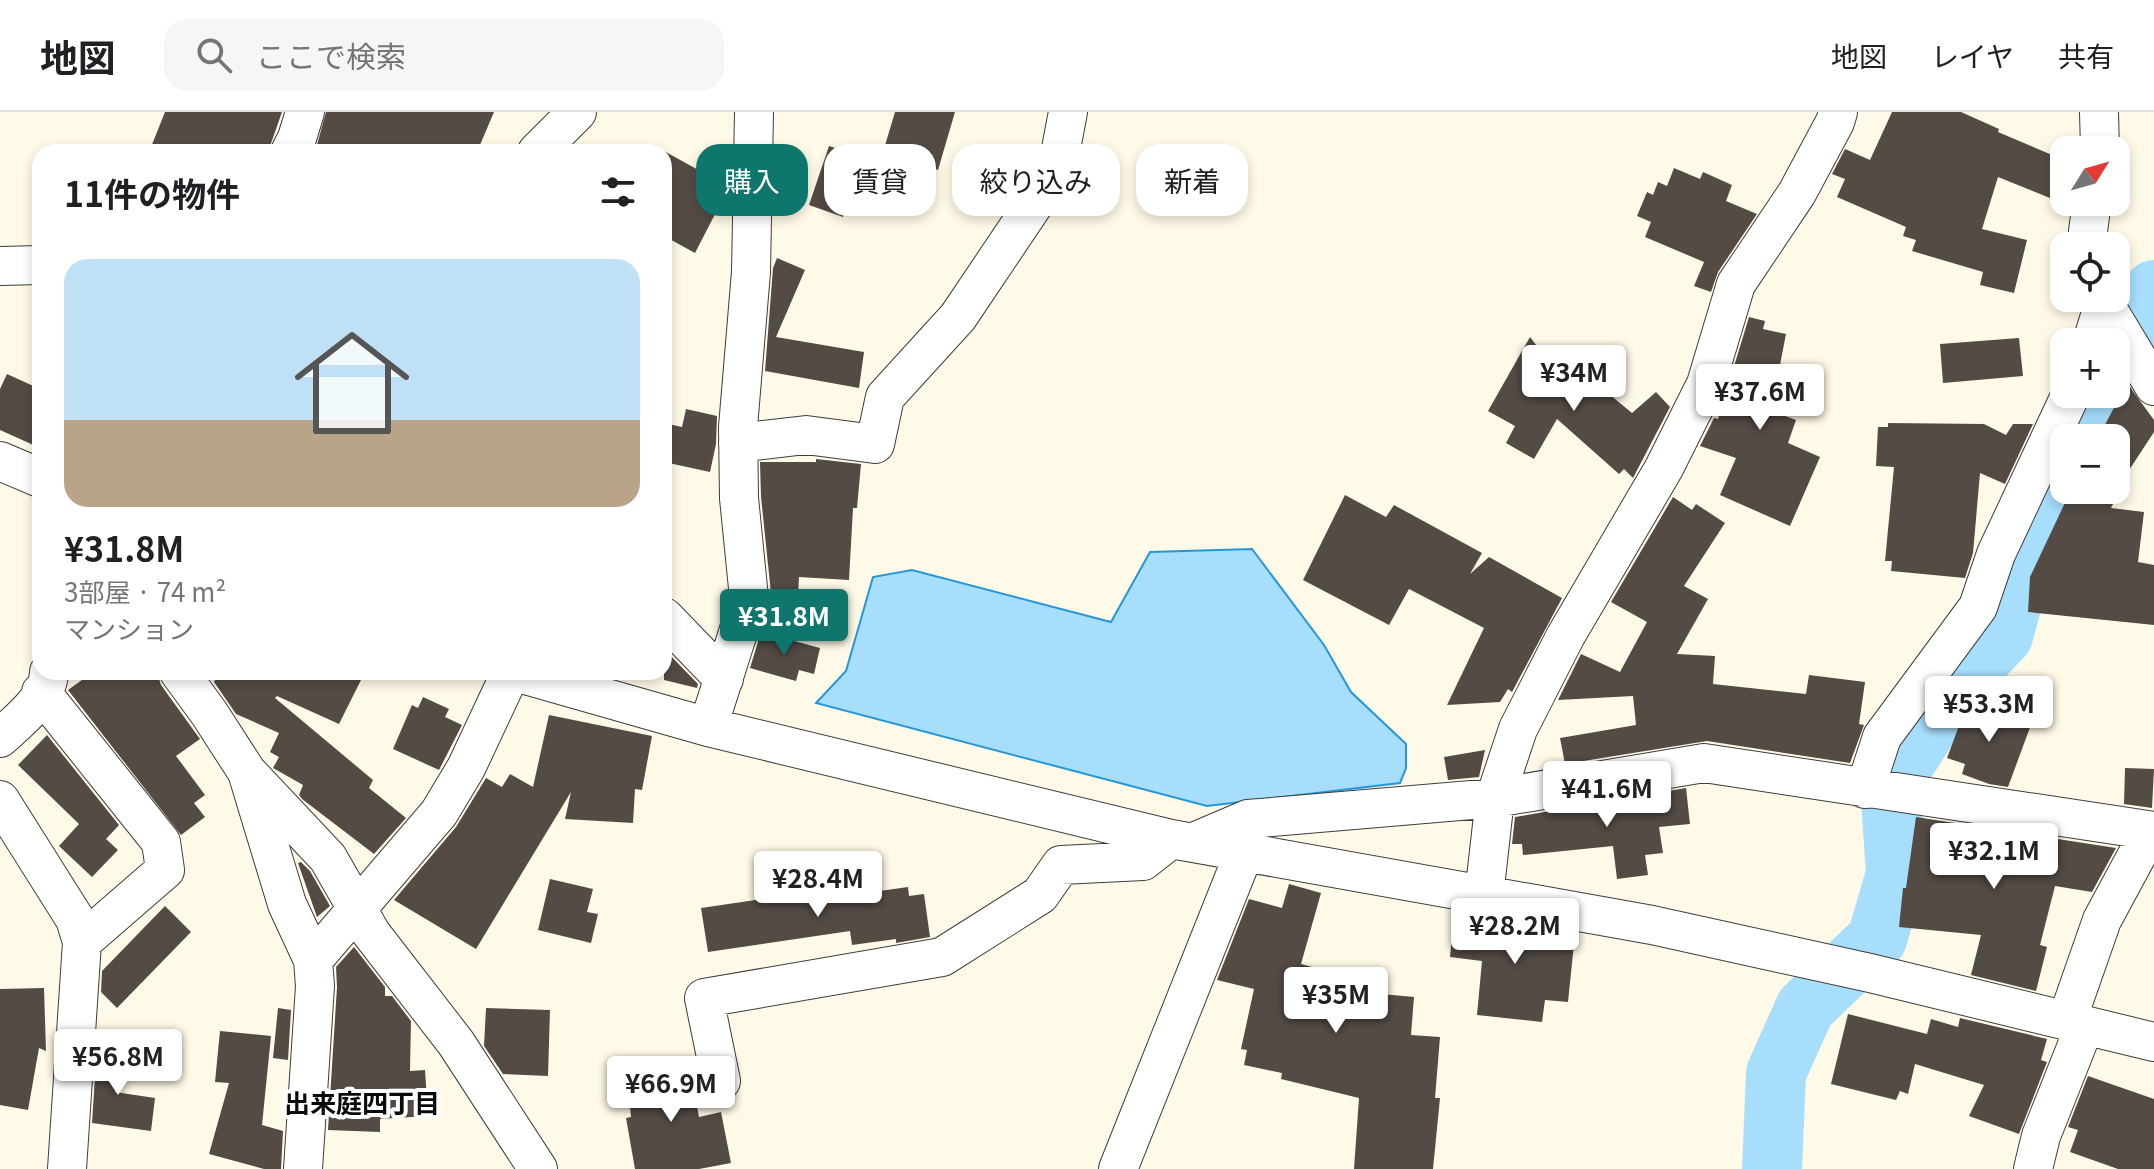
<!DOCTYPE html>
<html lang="ja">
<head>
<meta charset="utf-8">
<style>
	:root { --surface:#fff; --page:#f6f6f6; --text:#202124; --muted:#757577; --line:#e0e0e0; --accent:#0f766e }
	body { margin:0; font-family:Georgia,"Noto Sans JP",serif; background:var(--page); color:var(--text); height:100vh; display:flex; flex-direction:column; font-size:30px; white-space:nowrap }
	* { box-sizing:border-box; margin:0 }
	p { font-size:26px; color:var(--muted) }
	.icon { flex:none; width:44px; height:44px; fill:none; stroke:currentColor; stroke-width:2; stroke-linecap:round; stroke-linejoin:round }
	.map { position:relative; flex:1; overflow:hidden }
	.drawer { position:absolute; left:32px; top:32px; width:640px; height:536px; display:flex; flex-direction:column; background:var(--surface); border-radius:24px; box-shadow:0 4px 12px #0003 }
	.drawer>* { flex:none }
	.top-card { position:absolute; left:696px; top:32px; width:760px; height:72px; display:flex; gap:16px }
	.needle { width:52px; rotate:53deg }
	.tools { position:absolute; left:2050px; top:24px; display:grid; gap:16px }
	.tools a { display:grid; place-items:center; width:80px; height:80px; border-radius:16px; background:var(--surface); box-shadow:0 4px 12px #0003; font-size:40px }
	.price { position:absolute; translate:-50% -68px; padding:0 18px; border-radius:8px; background:#fff; color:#222; font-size:26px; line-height:52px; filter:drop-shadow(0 2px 4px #0008) }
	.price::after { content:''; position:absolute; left:50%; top:48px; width:24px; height:18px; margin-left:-12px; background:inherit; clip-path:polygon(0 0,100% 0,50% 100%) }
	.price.on { background:var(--accent); color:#fff }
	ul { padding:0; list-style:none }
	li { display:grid; align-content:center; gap:16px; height:424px; padding:0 32px }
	li span { display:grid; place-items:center; height:248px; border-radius:24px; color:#555 }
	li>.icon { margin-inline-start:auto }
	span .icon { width:144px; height:144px; fill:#fffc; stroke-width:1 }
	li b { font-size:34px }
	h2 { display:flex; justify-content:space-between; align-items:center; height:96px; padding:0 32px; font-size:34px }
	.chip { padding:0 28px; border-radius:24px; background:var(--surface); box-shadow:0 4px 12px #0003; font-size:28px; line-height:72px }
	.chip.on { background:var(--accent); color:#fff }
	header { display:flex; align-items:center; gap:48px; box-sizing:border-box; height:112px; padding:0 40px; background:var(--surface); border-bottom:2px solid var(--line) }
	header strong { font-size:38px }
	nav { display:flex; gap:44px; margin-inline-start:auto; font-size:28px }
	.search { width:560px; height:72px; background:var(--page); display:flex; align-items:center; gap:20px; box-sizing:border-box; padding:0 28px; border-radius:24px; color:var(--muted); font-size:30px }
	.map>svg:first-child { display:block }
	.water { fill:#a6defc; stroke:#2696da; stroke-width:2 }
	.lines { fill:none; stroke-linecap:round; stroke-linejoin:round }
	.river { stroke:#a6defc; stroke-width:60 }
	.building { fill:#544b45 }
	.minor-casing { stroke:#3d3d3d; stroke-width:40 }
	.minor { stroke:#fff; stroke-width:38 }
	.labels { text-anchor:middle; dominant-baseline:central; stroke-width:8; stroke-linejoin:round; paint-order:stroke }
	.neighbourhood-label { font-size:26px; font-weight:bold; fill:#0a0a0a; stroke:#fff }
</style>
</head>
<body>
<header>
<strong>地図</strong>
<div class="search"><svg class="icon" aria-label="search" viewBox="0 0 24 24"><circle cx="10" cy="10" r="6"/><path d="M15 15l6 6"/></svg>ここで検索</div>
<nav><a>地図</a><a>レイヤ</a><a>共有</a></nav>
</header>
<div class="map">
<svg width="2154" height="1057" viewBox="0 0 2154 1057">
	<rect width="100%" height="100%" fill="#fffae7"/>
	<path class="water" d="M 1252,437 L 1324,533 L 1351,580 L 1406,632 L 1406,656 L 1400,671 L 1207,694 L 816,591 L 846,559 L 873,465 L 912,458 L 1111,510 L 1150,440 Z"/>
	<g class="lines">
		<path class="river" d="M 2116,252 L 2143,196 L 2154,178
			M 2081,326 L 2102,282
			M 1772,1057 L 1776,961 L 1805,896 L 1877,827 L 1896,762 L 1890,674 L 1953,576 L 2003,524 L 2024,446 L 2064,361"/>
	</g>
	<path class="building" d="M 165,0 L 282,0 L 268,40 L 149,40 Z
		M 326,0 L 494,0 L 477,40 L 315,40 Z
		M 895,0 L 955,0 L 938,58 L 883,40 Z
		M 1892,0 L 1961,0 L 1999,17 L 1998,20 L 2064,48 L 2050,86 L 1998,65 L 1982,117 L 2027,128 L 2014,181 L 1980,173 L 1983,160 L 1912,139 L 1916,128 L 1903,124 L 1906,115 L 1837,85 L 1845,67 L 1832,62 L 1845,37 L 1870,48 Z
		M 829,34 L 863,45 L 843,105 L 809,93 Z
		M 664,39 L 729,75 L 695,141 L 664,124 Z
		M 1674,56 L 1700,67 L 1703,60 L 1732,73 L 1726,89 L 1757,102 L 1718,160 L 1711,180 L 1694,174 L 1704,150 L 1645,125 L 1651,110 L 1637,104 L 1647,80 L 1653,83 L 1658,70 L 1667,74 Z
		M 777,146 L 805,158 L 776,225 L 864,240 L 859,276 L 765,259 L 773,156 Z
		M 1749,205 L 1765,209 L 1763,217 L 1786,222 L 1771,299 L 1796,308 L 1788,331 L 1820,345 L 1790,414 L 1720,383 L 1736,346 L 1700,334 L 1714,306 L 1718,307 Z
		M 1530,225 L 1559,263 L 1584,278 L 1592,268 L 1632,301 L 1656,280 L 1670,295 L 1633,366 L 1624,357 L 1619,362 L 1557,307 L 1534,347 L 1506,331 L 1515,314 L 1488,299 Z
		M 2019,226 L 2023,264 L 1943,271 L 1940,232 Z
		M 7,262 L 40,277 L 40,336 L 0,318 L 0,277 Z
		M 2127,271 L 2154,308 L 2154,320 L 2116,378 L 2116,326 L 2098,326 Z
		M 686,297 L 717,304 L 716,332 L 710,360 L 664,350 L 664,311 L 682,315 Z
		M 1888,311 L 1984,312 L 2006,323 L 2013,312 L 2033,312 L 2005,372 L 1980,361 L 1973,441 L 1965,466 L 1891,459 L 1892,449 L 1885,449 L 1894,355 L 1876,354 L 1878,315 L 1888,315 Z
		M 816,347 L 861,352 L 857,396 L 853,396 L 849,468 L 799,465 L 798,483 L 771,481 L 761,385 L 760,350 L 816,350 Z
		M 2071,378 L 2120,378 L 2111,396 L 2144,400 L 2138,450 L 2154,453 L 2154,513 L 2028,500 L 2030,465 Z
		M 1345,383 L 1386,405 L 1394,393 L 1482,441 L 1470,462 L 1489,445 L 1562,486 L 1512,580 L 1508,577 L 1500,590 L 1447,593 L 1484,516 L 1409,477 L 1389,513 L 1303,468 Z
		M 1673,385 L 1692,398 L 1696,392 L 1725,411 L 1684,474 L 1708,487 L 1677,542 L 1715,544 L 1713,572 L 1806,582 L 1809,563 L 1865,570 L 1859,612 L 1864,613 L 1850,651 L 1707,629 L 1565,652 L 1560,626 L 1636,613 L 1633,584 L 1558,588 L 1581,542 L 1620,560 L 1647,510 L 1611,490 Z
		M 761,520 L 820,536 L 814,562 L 799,558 L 796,569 L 750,556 Z
		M 664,537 L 698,572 L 697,576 L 664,568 Z
		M 93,560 L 157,560 L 161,573 L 200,627 L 176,644 L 205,683 L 194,691 L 205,705 L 181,723 L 68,578 Z
		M 218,560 L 365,560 L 339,612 L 277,584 L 275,586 L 373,668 L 369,676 L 406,706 L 374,742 L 302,687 L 299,683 L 303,673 L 273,656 L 279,645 L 270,640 L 279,621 L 236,602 L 214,570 Z
		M 423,585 L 449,597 L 445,605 L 462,613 L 439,658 L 393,637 L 412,593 L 418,596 Z
		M 1969,587 L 2032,610 L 2008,675 L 1989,672 L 1962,662 L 1965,652 L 1947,646 Z
		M 549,603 L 652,624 L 642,678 L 635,677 L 633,711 L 565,707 L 571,680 L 476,837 L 394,788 L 456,715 L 486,666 L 502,675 L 510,662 L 533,675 Z
		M 47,623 L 119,713 L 106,727 L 118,738 L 92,765 L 59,734 L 79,712 L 18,653 Z
		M 1485,638 L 1479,665 L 1448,668 L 1444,645 Z
		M 2125,656 L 2154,657 L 2152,696 L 2124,692 Z
		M 1686,676 L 1690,712 L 1659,715 L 1663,741 L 1645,743 L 1648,763 L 1617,767 L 1613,734 L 1523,743 L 1522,732 L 1512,732 L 1515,705 Z
		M 1916,705 L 2116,736 L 2092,780 L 2055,774 L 2040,833 L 2047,835 L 2036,879 L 1971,863 L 1981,823 L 1899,815 L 1903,776 L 1906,776 Z
		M 301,750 L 310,759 L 330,794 L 317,805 L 298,751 Z
		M 550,767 L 593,777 L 587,800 L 598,802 L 591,831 L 538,818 Z
		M 1289,772 L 1321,781 L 1301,852 L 1342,863 L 1338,878 L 1414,885 L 1411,923 L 1440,925 L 1435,986 L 1440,986 L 1433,1057 L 1354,1057 L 1359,986 L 1281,967 L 1282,961 L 1244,953 L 1247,938 L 1241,937 L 1254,877 L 1217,868 L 1249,787 L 1282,796 Z
		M 908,775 L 909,784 L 924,782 L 930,825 L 896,831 L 896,827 L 852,833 L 850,819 L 708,840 L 701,796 L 836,776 L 837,785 Z
		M 165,794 L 191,820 L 117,896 L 101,880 L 102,859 Z
		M 1454,802 L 1575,822 L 1568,890 L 1545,888 L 1542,910 L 1477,903 L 1482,849 L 1450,845 Z
		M 354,835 L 385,875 L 385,884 L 392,884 L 411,909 L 410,959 L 425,958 L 428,1004 L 380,1007 L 380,1020 L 328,1018 L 337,875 L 336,855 Z
		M 44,876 L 46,939 L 39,936 L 28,998 L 0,993 L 0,877 Z
		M 278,896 L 291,898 L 288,948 L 273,946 Z
		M 486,896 L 550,898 L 548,964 L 503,962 L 484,934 Z
		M 1848,902 L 1927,922 L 1931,907 L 1958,915 L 1960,906 L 2047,927 L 2041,948 L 2047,950 L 2019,1022 L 1969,1004 L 1984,973 L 1915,952 L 1908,982 L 1900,979 L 1896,988 L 1831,972 Z
		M 220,919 L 271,924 L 262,1013 L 283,1019 L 281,1057 L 264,1057 L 209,1042 L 229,971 L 215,970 Z
		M 97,935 L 128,947 L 115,980 L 155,986 L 151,1019 L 92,1011 Z
		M 657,952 L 659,968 L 691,962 L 699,1005 L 721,1000 L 731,1051 L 699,1057 L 635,1057 L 626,1006 L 631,1005 L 626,954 Z
		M 2088,964 L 2154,987 L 2154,1057 L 2118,1057 L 2070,1040 L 2078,1018 L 2068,1015 Z"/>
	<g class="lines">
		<defs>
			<path id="minor" d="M 2099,0 L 2100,38
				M 290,40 L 297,26 L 305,0
				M 537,40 L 577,0
				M 2090,134 L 2088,119 L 2092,90
				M 0,154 L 40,153
				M 2101,186 L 2154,274
				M 2092,230 L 2104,191
				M 738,331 L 806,323 L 875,332 L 885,285 L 958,205 L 1042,80 L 1060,42 L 1068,0
				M 0,349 L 40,366
				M 664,505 L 724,567
				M 179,560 L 209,601 L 247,660 L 287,792 L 313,848 L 315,874 L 303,1057
				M 515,560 L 708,615 L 1171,727 L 1652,813 L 1870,861 L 2154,930
				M 41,580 L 161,730 L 165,758 L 82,830
				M 708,615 L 749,486 L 739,386 L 738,315 L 751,160 L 754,0
				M 0,626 C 17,610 49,586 49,560
				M 249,662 L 328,746 L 371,821 L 456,931 L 538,1057
				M 1865,677 L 1882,625 L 1978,495 L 1996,442 L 2071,282
				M 0,688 L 75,807 L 82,830 L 67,1057
				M 1194,730 L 1248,707 L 1495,686 L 1704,651 L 2154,719
				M 1484,784 L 1495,686 L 1518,617 L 1565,525 L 1664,356 L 1706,272 L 1736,172 L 1797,81 L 1835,10 L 1838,0
				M 313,848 L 439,701 L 466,656 L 511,560
				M 2067,908 L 2102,808 L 2150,719
				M 721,969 L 704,886 L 942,845 L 1040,783 L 1061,753 L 1143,749 L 1171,727
				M 1118,1057 L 1244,741
				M 2033,1057 L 2041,1024 L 2085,913"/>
		</defs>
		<use href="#minor" class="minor-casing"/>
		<use href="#minor" class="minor"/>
	</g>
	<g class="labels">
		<g class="neighbourhood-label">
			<text x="362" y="989">出来庭四丁目</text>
		</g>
	</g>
</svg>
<div class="tools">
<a><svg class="needle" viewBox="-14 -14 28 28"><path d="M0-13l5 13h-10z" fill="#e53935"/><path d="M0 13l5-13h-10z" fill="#757577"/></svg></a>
<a><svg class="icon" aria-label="locate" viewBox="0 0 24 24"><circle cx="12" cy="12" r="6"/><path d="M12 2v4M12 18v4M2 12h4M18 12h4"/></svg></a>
<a>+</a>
<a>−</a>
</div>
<b class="price" style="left:1574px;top:301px">¥34M</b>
<b class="price" style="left:1760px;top:320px">¥37.6M</b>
<b class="price on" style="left:784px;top:545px">¥31.8M</b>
<b class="price" style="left:1989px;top:632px">¥53.3M</b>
<b class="price" style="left:1607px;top:717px">¥41.6M</b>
<b class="price" style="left:1994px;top:779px">¥32.1M</b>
<b class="price" style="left:818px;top:807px">¥28.4M</b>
<b class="price" style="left:1515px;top:854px">¥28.2M</b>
<b class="price" style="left:1336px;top:923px">¥35M</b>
<b class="price" style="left:118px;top:985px">¥56.8M</b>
<b class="price" style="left:671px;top:1012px">¥66.9M</b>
<div class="top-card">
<a class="chip on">購入</a>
<a class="chip">賃貸</a>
<a class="chip">絞り込み</a>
<a class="chip">新着</a>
</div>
<section class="drawer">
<h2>11件の物件<svg class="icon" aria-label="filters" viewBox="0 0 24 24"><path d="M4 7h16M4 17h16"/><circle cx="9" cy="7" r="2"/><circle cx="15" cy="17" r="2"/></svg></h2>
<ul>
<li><span style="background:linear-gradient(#bfe0f5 65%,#b9a48a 0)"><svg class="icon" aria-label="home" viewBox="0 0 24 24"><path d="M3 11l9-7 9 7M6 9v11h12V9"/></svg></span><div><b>¥31.8M</b><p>3部屋 · 74 m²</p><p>マンション</p></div></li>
</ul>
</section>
</div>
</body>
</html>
